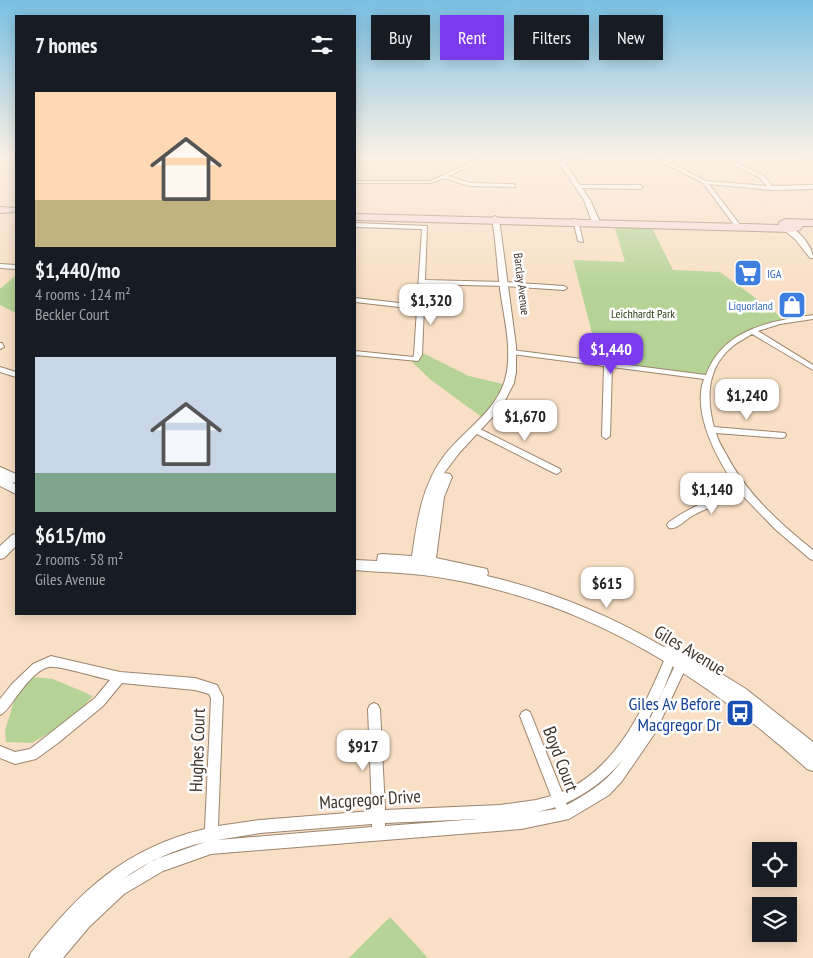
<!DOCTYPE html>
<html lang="en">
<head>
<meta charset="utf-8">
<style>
	:root { --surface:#171b24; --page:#242831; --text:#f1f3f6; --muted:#9ea1a6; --accent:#7c3aed }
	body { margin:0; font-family:"PT Sans Narrow",sans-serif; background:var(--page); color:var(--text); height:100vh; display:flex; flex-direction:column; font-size:19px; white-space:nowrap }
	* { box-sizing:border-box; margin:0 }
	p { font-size:16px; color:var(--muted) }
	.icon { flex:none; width:28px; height:28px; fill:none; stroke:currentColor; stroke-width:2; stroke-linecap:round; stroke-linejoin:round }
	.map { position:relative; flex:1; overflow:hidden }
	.sheet { position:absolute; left:15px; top:15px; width:341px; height:600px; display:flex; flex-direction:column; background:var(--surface); border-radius:0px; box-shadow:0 2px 12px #0003 }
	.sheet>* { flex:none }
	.banner { position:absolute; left:371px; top:15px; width:366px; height:45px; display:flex; gap:10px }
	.fabs { position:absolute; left:752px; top:842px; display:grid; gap:10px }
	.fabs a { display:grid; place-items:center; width:45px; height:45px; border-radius:0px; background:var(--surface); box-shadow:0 2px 12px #0003; font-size:25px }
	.price { position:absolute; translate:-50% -42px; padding:0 11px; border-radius:10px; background:#fff; color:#222; font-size:16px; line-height:32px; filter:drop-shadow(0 1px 2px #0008) }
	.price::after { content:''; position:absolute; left:50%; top:30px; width:15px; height:11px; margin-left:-8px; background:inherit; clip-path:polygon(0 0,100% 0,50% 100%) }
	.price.on { background:var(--accent); color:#fff }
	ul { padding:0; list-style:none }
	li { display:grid; align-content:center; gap:10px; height:265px; padding:0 20px }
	li span { display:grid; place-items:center; height:155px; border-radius:0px; color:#555 }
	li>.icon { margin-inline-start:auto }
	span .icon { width:90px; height:90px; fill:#fffc; stroke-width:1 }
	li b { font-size:21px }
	h2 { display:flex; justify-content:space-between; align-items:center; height:60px; padding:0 20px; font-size:21px }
	.pill { padding:0 18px; border-radius:0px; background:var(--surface); box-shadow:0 2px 12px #0003; font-size:18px; line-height:45px }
	.pill.on { background:var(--accent); color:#fff }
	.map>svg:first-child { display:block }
	.green { fill:#b5d396 }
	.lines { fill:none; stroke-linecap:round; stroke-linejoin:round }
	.minor-casing { stroke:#9c856d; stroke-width:2 }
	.tertiary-casing { stroke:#9c856d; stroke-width:2 }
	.secondary-casing { stroke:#9c856d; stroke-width:2 }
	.minor { fill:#fff; fill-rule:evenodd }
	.tertiary { fill:#fff; fill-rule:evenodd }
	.secondary { fill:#f8d9dc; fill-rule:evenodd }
	.labels { text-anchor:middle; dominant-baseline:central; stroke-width:5; stroke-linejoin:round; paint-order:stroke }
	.far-shop-label { font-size:12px; fill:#366cbe; stroke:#fff; text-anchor:start }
	.far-street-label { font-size:12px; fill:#3e342a; stroke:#fff }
	.far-park-label { font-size:12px; fill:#2e4214; stroke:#fff }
	.near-street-label { font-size:18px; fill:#3e342a; stroke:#fff }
	.near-transit-label { font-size:18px; fill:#164399; stroke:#fff; text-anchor:end }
</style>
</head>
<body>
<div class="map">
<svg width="813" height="958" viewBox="0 0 813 958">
	<rect width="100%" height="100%" fill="#f9dfc5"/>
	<path class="green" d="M 614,225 L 651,226 L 673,270 L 720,272 L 776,313 L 783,321 L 765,325 L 723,351 L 706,377 L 599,360 L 573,260 L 625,262 Z
		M 16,275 L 16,313 L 0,305 L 0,289 Z
		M 419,351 L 469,376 L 507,385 L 483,418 L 431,380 L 412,362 Z
		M 22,676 L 53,679 L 93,696 L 69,721 L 32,743 L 6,742 L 5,730 Z
		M 390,917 L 428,958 L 349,958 Z"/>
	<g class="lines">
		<defs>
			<path id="minor" d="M 483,157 L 489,157 L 448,176 L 470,183 L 513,184 L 515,185 L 515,187 L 470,186 L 444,178 L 431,183 L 355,183 L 355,181 L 430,181 Z
				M 719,157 L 725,157 L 764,176 L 772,186 L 813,185 L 813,189 L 771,190 L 709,184 L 740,225 L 737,227 L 735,226 L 703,183 L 658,160 L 662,159 L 706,181 L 767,186 L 760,178 Z
				M 793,157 L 813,157 L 813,159 L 795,158 Z
				M 599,159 L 599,160 L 597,161 L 560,162 L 558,161 L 560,160 Z
				M 579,185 L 640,185 L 643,187 L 640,189 L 577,188 L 576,187 Z
				M 573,219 L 578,220 L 583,242 L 578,241 Z
				M 355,223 L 427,226 L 425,280 L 504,282 L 564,286 L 567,288 L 564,290 L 504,286 L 425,284 L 422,355 L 418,361 L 355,355 L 355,351 L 413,357 L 414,355 L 417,309 L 355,302 L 355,298 L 417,305 L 422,229 L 355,227 Z
				M 0,264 L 16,265 L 16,269 L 0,268 Z
				M 813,315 L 813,319 L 780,324 L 758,331 L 813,365 L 813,370 L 752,334 C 746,338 739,341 733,346 C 707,367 706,398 714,427 L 785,433 L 786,435 L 785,437 L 782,438 L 716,433 C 718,441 722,447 726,454 C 746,493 779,523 813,550 L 813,560 L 810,559 L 775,529 L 743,496 C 726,501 708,507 692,516 C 685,520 677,530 669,528 L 667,525 L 669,522 C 690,507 714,497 739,490 C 719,464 691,413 704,379 L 612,367 L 610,436 L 606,439 L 602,436 L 604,366 L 512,354 L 508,352 L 512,350 L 706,375 C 723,329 770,321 813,315 Z
				M 0,343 L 2,343 L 4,347 L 0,349 Z
				M 0,367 L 16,372 L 16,377 L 0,372 Z
				M 476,427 L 560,469 L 561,471 L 557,474 L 554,473 L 473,432 L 472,430 Z
				M 673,648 L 677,649 L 678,653 L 662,693 L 642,731 L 647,725 L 679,657 L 683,656 L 687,657 L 689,661 L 655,733 L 622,781 L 609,795 L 569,819 L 521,829 L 211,854 L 163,871 L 124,894 L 89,927 L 63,958 L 29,958 L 31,953 C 80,891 125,848 205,829 L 211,698 L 209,694 L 195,690 L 122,683 L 103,706 L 58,743 L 36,759 L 15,764 L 0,758 L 0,746 L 15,752 L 30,749 L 95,698 L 110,680 C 100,678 57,665 49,667 C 38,669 27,683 20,692 C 14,699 8,711 0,715 L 0,699 L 12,684 L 33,664 L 51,656 L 120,672 L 195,678 L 217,685 L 223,697 L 218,826 L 260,820 L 372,811 L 368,709 L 370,705 L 374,703 L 378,705 L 380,709 L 385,810 L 500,805 L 536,800 L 551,796 L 520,716 L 522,712 L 526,710 L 530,712 L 562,792 C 620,767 646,703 669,649 ZM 623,759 C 606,783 591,791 567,805 L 566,803 C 588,793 608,778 623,759 ZM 555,807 L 556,809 L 537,812 L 553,808 ZM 478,819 L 385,826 L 385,823 ZM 372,824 L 372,827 L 217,840 L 260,833 ZM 205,842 L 154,860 L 123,879 C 148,861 176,849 205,842 Z"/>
			<path id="tertiary" d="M 555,157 L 561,157 L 590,200 L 600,222 L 598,223 L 592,222 L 584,200 Z
				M 495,216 L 498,218 L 500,226 L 516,346 L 516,372 L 514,383 L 501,408 L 460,452 L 444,473 L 450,474 L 452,477 L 444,497 L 436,558 L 487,569 L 488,573 L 487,576 C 549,590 609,615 664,647 L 670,643 L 675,645 L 746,689 L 813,742 L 813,771 L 807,769 C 724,694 625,626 516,595 C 482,585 447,577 412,574 C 393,572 374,572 355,570 L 355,560 L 377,561 L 378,555 L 382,554 L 412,556 C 417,521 422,485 444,456 C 463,431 493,414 504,383 C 514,354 504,319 500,289 C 497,266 496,242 492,218 Z
				M 784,226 C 797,226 813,247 813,258 L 810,258 L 795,239 L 784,230 Z
				M 0,467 L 16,474 L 16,483 L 12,482 L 16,485 L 16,494 L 0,486 Z
				M 16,534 L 16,546 L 4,558 L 0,559 L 0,546 L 12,535 Z"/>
			<path id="secondary" d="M 0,207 L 16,208 L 16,212 L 0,213 Z
				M 355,214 L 779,225 L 779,222 L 786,219 L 813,220 L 813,226 L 803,226 L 800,230 L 792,232 L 355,220 Z"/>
		</defs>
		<use href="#minor" class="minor-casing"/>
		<use href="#tertiary" class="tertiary-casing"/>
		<use href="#secondary" class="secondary-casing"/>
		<use href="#minor" class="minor"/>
		<use href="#tertiary" class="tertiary"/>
		<use href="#secondary" class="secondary"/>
	</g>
	<linearGradient id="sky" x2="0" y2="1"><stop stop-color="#78c0e4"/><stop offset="0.54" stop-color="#fcf1e5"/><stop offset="1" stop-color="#fcf1e5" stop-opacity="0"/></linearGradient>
	<rect width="813" height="291" fill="url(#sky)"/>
	<defs>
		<symbol id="supermarket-square" viewBox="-11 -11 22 22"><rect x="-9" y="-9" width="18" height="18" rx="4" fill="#3f7fe0" stroke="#fff"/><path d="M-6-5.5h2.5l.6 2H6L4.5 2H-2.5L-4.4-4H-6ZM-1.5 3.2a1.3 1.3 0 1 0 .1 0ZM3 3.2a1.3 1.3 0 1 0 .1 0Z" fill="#fff"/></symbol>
		<symbol id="shop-square" viewBox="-11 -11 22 22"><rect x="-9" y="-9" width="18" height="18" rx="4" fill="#3f7fe0" stroke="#fff"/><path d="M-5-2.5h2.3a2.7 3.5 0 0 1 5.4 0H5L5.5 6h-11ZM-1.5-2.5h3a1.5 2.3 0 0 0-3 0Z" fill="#fff"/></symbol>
		<symbol id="bus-square" viewBox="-11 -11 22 22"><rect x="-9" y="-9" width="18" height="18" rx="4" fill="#1a4fb4" stroke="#fff"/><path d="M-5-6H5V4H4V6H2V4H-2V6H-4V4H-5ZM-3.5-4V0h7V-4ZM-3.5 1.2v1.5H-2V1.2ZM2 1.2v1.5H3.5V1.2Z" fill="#fff"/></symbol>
	</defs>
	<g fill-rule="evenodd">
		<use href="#supermarket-square" x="732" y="257" width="32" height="32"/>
		<use href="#shop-square" x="776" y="289" width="32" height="32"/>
		<use href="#bus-square" x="724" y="697" width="32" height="32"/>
	</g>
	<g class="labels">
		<g class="far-shop-label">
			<text x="767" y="273">IGA</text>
			<text x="773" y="305" text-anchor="end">Liquorland</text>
		</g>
		<g class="far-street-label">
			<text transform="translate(522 284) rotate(83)">Barclay Avenue</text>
		</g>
		<g class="far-park-label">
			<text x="643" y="313">Leichhardt Park</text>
		</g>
		<g class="near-street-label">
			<text transform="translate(690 650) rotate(31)">Giles Avenue</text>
			<text transform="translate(197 750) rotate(-88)">Hughes Court</text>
			<text transform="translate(561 759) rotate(69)">Boyd Court</text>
			<text transform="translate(370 799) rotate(-4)">Macgregor Drive</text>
		</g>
		<g class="near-transit-label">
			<text x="721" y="703">Giles Av Before<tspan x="721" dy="21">Macgregor Dr</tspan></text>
		</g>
	</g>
</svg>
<div class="fabs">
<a><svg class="icon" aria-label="locate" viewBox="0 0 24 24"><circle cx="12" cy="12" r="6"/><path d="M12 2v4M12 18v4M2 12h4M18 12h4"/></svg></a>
<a><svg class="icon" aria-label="layers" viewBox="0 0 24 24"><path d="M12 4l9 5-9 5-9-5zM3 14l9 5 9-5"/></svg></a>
</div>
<b class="price" style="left:431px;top:326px">$1,320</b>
<b class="price on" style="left:611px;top:375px">$1,440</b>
<b class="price" style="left:747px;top:421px">$1,240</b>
<b class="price" style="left:525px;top:442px">$1,670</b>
<b class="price" style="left:712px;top:515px">$1,140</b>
<b class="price" style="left:607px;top:609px">$615</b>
<b class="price" style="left:363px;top:772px">$917</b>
<div class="banner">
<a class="pill">Buy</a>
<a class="pill on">Rent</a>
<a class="pill">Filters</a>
<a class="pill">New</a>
</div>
<section class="sheet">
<h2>7 homes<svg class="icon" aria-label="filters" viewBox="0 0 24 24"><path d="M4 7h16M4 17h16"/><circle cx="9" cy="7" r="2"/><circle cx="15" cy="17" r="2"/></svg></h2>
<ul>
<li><span style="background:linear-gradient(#ffd9b3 70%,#c2b280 0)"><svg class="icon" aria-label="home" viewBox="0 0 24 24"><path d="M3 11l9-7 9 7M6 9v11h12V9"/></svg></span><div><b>$1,440/mo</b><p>4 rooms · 124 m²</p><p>Beckler Court</p></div></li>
<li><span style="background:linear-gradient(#c9d6e8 75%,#7fa58c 0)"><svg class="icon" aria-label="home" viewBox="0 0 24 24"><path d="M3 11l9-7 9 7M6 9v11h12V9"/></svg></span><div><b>$615/mo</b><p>2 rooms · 58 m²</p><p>Giles Avenue</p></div></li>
</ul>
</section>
</div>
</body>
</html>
